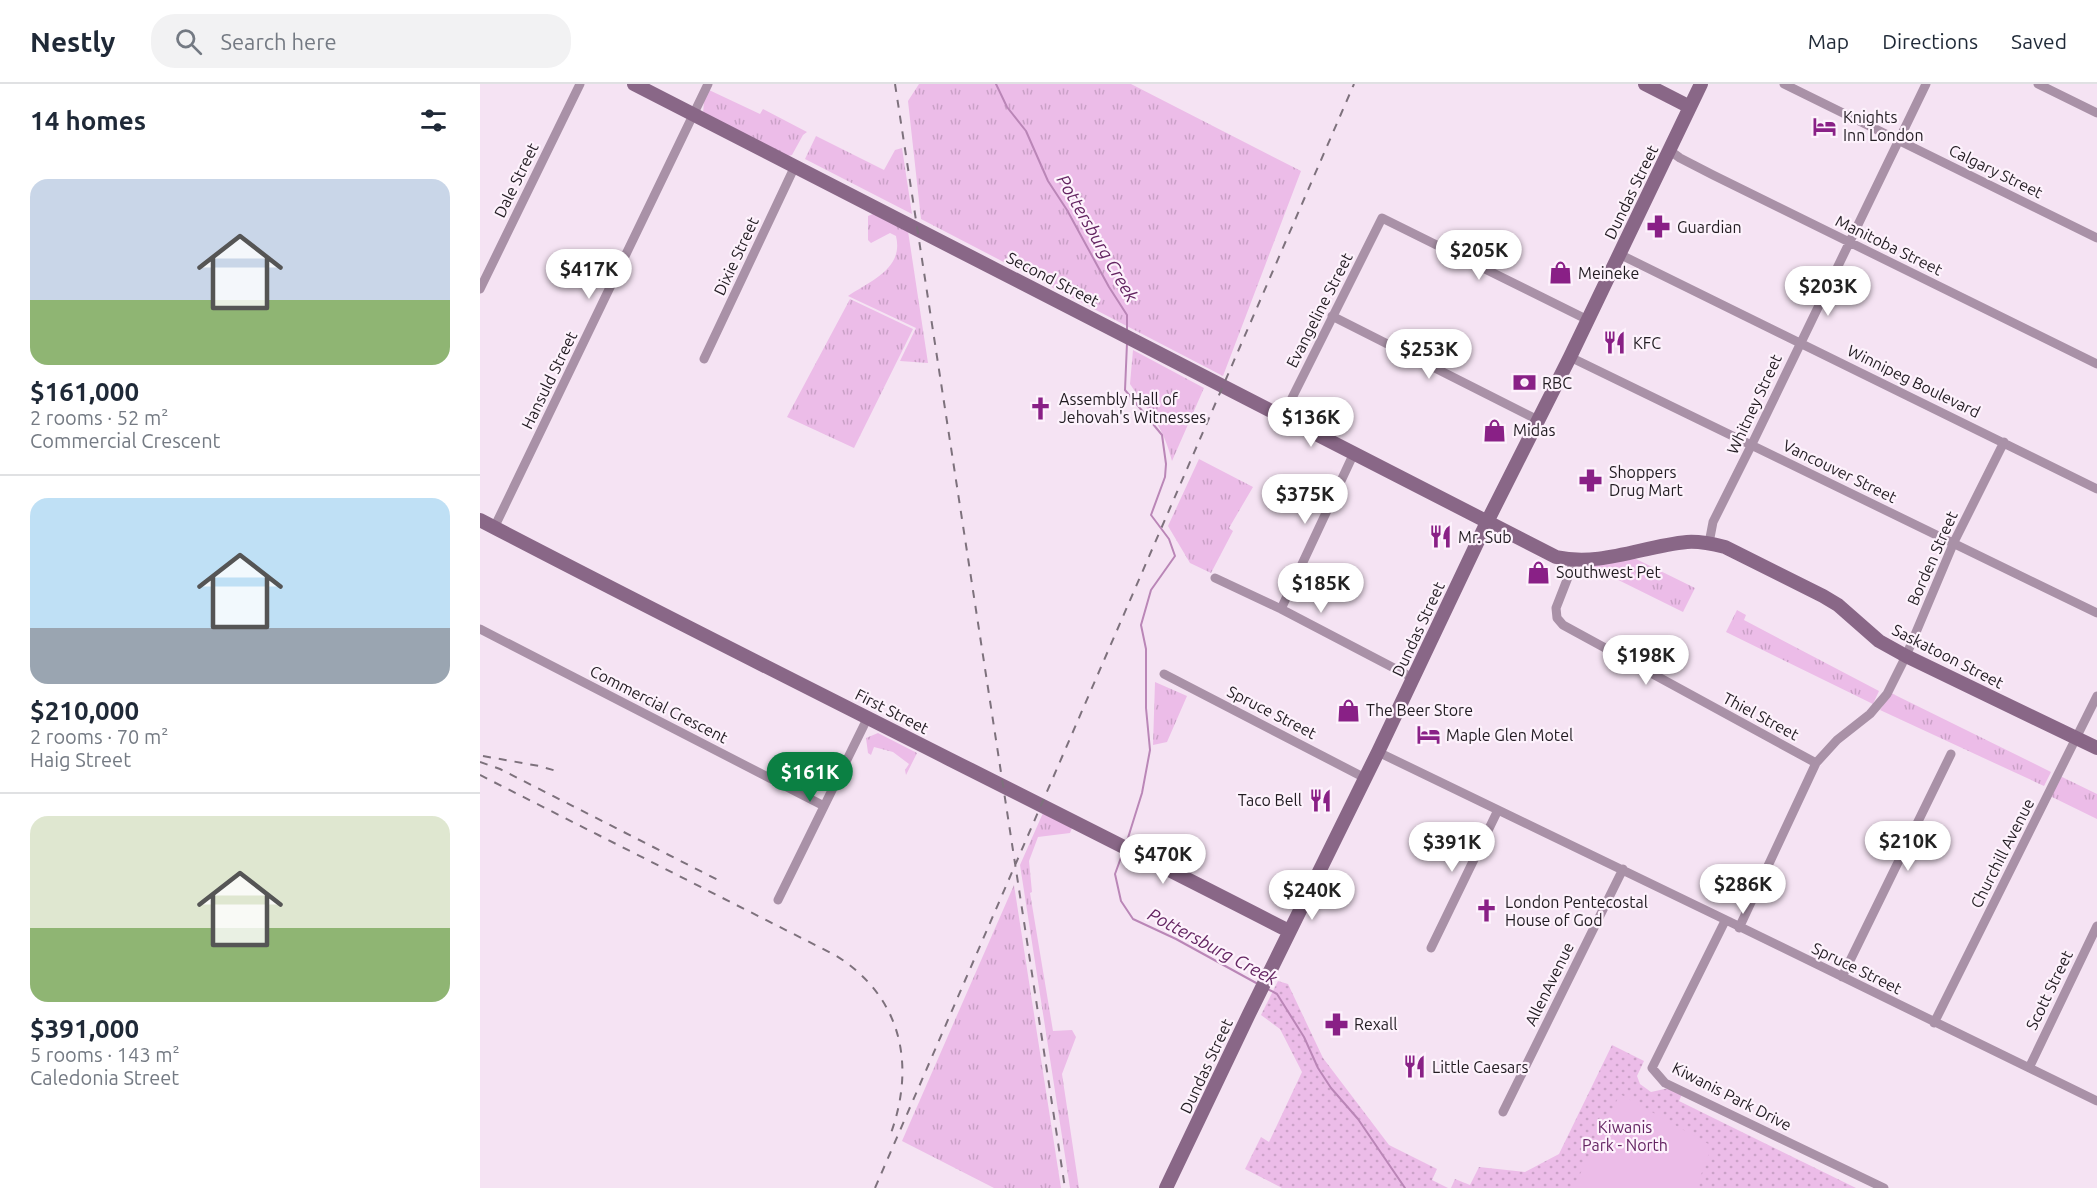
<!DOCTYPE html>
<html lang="en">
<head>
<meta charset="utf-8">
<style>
	:root { --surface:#fff; --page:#f2f2f3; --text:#1f2937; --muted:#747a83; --line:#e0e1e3; --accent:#0b8043 }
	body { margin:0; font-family:Ubuntu,sans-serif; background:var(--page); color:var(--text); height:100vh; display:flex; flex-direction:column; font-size:22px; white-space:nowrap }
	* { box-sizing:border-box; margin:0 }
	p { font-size:20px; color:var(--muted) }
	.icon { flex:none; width:33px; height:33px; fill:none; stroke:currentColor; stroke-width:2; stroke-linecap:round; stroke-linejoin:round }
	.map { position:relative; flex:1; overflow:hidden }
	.drawer { display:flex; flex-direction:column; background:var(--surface); width:480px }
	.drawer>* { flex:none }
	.price { position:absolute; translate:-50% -51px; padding:0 14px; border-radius:21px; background:#fff; color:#222; font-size:20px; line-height:39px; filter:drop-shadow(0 2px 3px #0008) }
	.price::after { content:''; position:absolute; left:50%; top:36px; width:18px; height:14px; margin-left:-9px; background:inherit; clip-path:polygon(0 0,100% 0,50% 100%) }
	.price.current { background:var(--accent); color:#fff }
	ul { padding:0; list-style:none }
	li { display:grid; align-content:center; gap:12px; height:318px; padding:0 30px }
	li+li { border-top:2px solid var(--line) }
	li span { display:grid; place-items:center; height:186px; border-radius:18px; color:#555 }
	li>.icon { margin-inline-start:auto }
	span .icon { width:108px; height:108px; fill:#fffc; stroke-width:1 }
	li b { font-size:26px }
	h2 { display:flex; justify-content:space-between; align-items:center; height:72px; padding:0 30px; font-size:26px }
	header { display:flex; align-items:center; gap:36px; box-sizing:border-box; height:84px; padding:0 30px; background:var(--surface); border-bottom:2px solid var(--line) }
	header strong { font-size:28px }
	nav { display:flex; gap:33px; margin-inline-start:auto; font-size:21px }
	.search { width:420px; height:54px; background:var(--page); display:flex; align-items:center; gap:15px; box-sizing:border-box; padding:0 21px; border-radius:24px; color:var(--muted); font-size:22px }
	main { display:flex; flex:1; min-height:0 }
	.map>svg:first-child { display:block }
	.grass { fill:url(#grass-tufts) }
	.park { fill:url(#park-dots) }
	.pitch { fill:#ecbce8 }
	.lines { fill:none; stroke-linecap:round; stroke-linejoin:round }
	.stream { stroke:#ba86b7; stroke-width:2 }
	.street { stroke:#a991a7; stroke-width:9 }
	.secondary { stroke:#896787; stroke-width:14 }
	.rail { stroke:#7d717c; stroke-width:2; stroke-dasharray:8 8; stroke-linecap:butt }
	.labels { text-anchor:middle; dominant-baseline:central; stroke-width:4.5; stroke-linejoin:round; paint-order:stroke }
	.poi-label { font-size:16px; fill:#221c22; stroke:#fdf2fc; text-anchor:start }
	.street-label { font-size:16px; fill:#221c22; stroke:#fdf2fc }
	.park-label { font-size:16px; fill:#652563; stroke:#fdf2fc }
	.water-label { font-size:18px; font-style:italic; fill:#642562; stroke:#fdf2fc }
</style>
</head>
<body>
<header>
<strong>Nestly</strong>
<div class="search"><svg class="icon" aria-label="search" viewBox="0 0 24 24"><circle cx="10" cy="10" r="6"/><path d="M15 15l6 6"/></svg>Search here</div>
<nav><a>Map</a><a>Directions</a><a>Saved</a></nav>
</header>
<main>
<section class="drawer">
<h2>14 homes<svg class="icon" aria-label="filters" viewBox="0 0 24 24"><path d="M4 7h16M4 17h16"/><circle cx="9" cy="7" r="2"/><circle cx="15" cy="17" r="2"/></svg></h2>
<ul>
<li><span style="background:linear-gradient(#c9d6e8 65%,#8fb573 0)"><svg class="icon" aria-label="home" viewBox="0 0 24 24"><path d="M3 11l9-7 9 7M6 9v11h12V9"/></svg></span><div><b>$161,000</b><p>2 rooms · 52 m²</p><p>Commercial Crescent</p></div></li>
<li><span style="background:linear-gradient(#bfe0f5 70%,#9aa5b1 0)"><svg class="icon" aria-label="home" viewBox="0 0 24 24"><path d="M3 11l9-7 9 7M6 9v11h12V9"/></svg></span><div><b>$210,000</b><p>2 rooms · 70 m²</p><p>Haig Street</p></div></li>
<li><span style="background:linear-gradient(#dfe7d0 60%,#8fb573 0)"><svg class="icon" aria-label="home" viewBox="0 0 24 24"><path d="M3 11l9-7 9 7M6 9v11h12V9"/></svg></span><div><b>$391,000</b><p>5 rooms · 143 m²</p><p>Caledonia Street</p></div></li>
</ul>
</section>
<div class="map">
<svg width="1617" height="1104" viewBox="0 0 1617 1104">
	<defs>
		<pattern id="grass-tufts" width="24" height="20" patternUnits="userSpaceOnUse" patternTransform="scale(1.5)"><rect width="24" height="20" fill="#ecbce8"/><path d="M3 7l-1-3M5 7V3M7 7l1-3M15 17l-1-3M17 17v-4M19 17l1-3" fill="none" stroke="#caa1c7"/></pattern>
		<pattern id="park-dots" width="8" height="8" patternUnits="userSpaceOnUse" patternTransform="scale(1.5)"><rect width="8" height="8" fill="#ecbce8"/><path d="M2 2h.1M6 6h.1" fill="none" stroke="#caa1c7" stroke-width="1.8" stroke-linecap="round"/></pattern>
	</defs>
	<rect width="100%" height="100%" fill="#f5e3f3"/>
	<path class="grass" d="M 439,0 L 651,0 L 821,87 L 743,292 L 441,135 L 428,17 Z
		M 229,6 L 280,30 L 283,25 L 327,48 L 323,51 L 312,71 L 308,72 L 223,30 L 224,16 Z
		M 336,52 L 404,86 L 415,66 L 422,64 L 432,130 L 325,75 Z
		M 395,129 L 428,147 L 448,279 L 420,277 L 436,244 L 368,212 C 390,197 424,185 416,152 L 410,149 L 391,159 L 388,156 L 388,132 Z
		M 370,215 L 433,245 L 374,364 L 307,333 Z
		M 653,266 L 724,304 L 692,377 C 683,341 669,329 650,300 Z
		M 719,375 L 773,403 L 749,444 L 753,447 L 731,489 L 710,479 L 688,442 Z
		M 1154,474 L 1215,504 L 1203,528 L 1110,482 Z
		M 1257,526 L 1266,531 L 1264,536 L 1399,607 L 1393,620 L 1246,548 Z
		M 675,598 L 707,612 L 687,658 L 673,661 Z
		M 1411,609 L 1571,688 L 1564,702 L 1400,626 Z
		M 398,649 L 437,669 L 426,691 L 425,686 L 429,680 L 413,668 L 394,663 L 391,671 L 388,669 L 386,654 Z
		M 1580,692 L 1617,710 L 1617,735 L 1570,712 Z
		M 563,729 L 592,744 L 590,749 L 558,753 L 549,777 L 552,808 L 550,809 L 573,947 L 592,946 L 596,953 L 582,990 L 599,1104 L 590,1104 L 540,781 Z
		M 534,801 L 581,1104 L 514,1104 L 422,1057 Z"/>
	<path class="park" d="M 798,897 L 808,900 L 843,974 L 909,1061 L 957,1085 L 952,1096 L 968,1104 L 802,1104 L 765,1085 L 781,1053 L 789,1058 L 822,988 L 800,945 L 781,931 Z
		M 1132,961 L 1164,977 L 1157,992 L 1160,1000 L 1171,1008 L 1189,1004 L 1202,1010 L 1199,1017 L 1376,1104 L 971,1104 L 975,1095 L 990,1101 L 999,1083 L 1045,1088 L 1079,1070 Z"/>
	<path class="pitch" d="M 1140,1010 L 1232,1062 L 1219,1096 L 1209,1104 L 1093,1104 Z"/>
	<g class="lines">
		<path class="stream" d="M 516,0 L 527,23 L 546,47 L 568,97 L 587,126 L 629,203 L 647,231 L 647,247
			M 647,757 L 662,709 L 670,666 L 666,624 L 666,565 L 661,541 L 671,506 L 695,472 L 689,455 L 671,431 L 685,393 L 686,380 L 682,351 L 645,306 L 647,259
			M 643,768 L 635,790 L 641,817 L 653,835 L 696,855 L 778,900
			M 786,904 L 797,910 L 824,953 L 838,984 L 851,1004 L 878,1035 L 925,1104"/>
		<path class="street" d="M 1304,0 L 1617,154
			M 1558,0 L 1617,29
			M 1189,66 L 1200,74 L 1233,91 L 1617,280
			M 1139,170 L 1617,405
			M 0,205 L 100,0
			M 852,232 L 1058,336
			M 1090,273 L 1617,529
			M 224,275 L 315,82
			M 803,332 L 902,134 L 1108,236
			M 14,444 L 228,0
			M 1229,459 L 1233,438 L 1272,360 L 1446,0
			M 1092,477 L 1092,483 L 1076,524 L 1077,534 L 1083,541 L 1336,679
			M 735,494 L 801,525 L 933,594
			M 801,525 L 874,369
			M 0,545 L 344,722
			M 684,590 L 885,694
			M 898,668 C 1138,783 1378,900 1617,1017
			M 298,816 L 387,635
			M 1245,837 L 1172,984 L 1185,999 L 1404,1104
			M 1259,844 L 1336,679 L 1357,656 L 1390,630 L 1407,610 L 1426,572 L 1474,458 L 1524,358
			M 951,864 L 1018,726
			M 1362,893 L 1471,670
			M 1454,939 L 1617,612
			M 1549,984 L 1617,842
			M 1023,1028 L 1143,785"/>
		<path class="secondary" d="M 154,0 L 1076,473 C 1121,483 1163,462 1207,458 C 1220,457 1233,460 1245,463 L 1343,512 L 1358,521 L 1399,557 L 1426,572 L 1617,664
			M 1165,0 L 1210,23
			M 0,436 C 268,576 540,709 809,847
			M 686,1104 L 769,930 L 898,668 L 1008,436 L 1090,273 L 1221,0"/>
		<path class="rail" d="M 415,0 L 585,1104
			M 3,672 L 59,682 L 80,688
			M 0,678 L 20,685 L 238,796
			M 0,691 L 355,871 C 421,912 436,979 411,1049
			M 395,1104 L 874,0"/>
	</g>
	<defs>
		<symbol id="hotel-bare" viewBox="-9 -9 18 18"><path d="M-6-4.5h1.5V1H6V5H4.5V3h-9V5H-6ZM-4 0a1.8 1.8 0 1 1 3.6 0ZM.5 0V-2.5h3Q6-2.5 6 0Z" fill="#892086" stroke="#fdf2fc" stroke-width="2.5" paint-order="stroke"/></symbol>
		<symbol id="pharmacy-bare" viewBox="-9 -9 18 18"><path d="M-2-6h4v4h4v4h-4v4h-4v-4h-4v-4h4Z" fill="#892086" stroke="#fdf2fc" stroke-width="2.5" paint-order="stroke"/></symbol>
		<symbol id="shop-bare" viewBox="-9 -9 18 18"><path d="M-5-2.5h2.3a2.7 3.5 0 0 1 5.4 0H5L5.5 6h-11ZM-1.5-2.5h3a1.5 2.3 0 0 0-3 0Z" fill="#892086" stroke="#fdf2fc" stroke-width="2.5" paint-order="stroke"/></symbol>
		<symbol id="restaurant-bare" viewBox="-9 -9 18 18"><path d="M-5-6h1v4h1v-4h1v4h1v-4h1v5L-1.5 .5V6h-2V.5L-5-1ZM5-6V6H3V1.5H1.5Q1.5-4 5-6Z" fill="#892086" stroke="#fdf2fc" stroke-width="2.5" paint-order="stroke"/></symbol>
		<symbol id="bank-bare" viewBox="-9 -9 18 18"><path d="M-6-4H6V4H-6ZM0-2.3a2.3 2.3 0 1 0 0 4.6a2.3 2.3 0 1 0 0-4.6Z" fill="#892086" stroke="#fdf2fc" stroke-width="2.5" paint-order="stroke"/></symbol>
		<symbol id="church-bare" viewBox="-9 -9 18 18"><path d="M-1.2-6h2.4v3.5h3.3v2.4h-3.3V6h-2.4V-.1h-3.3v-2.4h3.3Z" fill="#892086" stroke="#fdf2fc" stroke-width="2.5" paint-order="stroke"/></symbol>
	</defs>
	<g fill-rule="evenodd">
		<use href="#hotel-bare" x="1328" y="26" width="33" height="33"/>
		<use href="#pharmacy-bare" x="1162" y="126" width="33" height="33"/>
		<use href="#shop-bare" x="1064" y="172" width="33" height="33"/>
		<use href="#restaurant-bare" x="1118" y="242" width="33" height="33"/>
		<use href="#bank-bare" x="1028" y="282" width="33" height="33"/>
		<use href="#church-bare" x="544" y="308" width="33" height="33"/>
		<use href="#shop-bare" x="998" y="330" width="33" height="33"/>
		<use href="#pharmacy-bare" x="1094" y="380" width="33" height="33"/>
		<use href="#restaurant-bare" x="944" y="436" width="33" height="33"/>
		<use href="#shop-bare" x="1042" y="472" width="33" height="33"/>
		<use href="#shop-bare" x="852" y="610" width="33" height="33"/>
		<use href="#hotel-bare" x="932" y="634" width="33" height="33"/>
		<use href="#restaurant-bare" x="824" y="700" width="33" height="33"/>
		<use href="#church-bare" x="990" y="810" width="33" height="33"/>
		<use href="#pharmacy-bare" x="840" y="924" width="33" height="33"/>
		<use href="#restaurant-bare" x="918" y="966" width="33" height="33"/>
	</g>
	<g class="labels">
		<g class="poi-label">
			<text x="1363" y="33">Knights<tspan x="1363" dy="18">Inn London</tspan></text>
			<text x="1197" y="143">Guardian</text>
			<text x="1098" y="189">Meineke</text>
			<text x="1153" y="259">KFC</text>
			<text x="1062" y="299">RBC</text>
			<text x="579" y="315">Assembly Hall of<tspan x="579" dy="18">Jehovah's Witnesses</tspan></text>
			<text x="1033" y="346">Midas</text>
			<text x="1129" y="388">Shoppers<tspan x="1129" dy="18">Drug Mart</tspan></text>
			<text x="978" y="453">Mr. Sub</text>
			<text x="1076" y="488">Southwest Pet</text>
			<text x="886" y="626">The Beer Store</text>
			<text x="966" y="651">Maple Glen Motel</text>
			<text x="822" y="716" text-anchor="end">Taco Bell</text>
			<text x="1025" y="818">London Pentecostal<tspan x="1025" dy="18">House of God</tspan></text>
			<text x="874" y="940">Rexall</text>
			<text x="952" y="983">Little Caesars</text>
		</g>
		<g class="street-label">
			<text transform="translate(1516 87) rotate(26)">Calgary Street</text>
			<text transform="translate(36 96) rotate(-64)">Dale Street</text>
			<text transform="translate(1151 108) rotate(-64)">Dundas Street</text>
			<text transform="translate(1409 161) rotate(26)">Manitoba Street</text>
			<text transform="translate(256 172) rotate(-65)">Dixie Street</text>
			<text transform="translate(573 195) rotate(27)">Second Street</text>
			<text transform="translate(839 226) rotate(-63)">Evangeline Street</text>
			<text transform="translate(69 296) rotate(-64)">Hansuld Street</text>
			<text transform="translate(1434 297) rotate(26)">Winnipeg Boulevard</text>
			<text transform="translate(1274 320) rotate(-65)">Whitney Street</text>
			<text transform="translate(1360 387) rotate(26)">Vancouver Street</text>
			<text transform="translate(1452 474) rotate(-66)">Borden Street</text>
			<text transform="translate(938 545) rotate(-65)">Dundas Street</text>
			<text transform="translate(1468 572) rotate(27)">Saskatoon Street</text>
			<text transform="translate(179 620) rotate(27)">Commercial Crescent</text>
			<text transform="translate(412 627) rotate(27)">First Street</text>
			<text transform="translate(792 628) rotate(27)">Spruce Street</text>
			<text transform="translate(1281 632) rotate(28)">Thiel Street</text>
			<text transform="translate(1522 769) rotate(-63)">Churchill Avenue</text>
			<text transform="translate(1377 884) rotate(26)">Spruce Street</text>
			<text transform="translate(1069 900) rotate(-64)">AllenAvenue</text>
			<text transform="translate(1569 906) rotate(-64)">Scott Street</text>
			<text transform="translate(726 982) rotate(-65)">Dundas Street</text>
			<text transform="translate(1252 1012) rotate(27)">Kiwanis Park Drive</text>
		</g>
		<g class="park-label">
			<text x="1145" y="1043">Kiwanis<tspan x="1145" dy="18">Park - North</tspan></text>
		</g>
		<g class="water-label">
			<text transform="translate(618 154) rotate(60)">Pottersburg Creek</text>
			<text transform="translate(733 862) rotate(28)">Pottersburg Creek</text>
		</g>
	</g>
</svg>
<b class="price" style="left:999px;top:197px">$205K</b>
<b class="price" style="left:109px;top:216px">$417K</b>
<b class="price" style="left:1348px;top:233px">$203K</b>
<b class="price" style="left:949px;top:296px">$253K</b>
<b class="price" style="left:831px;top:364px">$136K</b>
<b class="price" style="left:825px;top:441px">$375K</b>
<b class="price" style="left:841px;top:530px">$185K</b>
<b class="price" style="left:1166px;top:602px">$198K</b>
<b class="price current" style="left:330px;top:719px">$161K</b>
<b class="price" style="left:1428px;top:788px">$210K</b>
<b class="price" style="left:972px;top:789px">$391K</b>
<b class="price" style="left:683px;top:801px">$470K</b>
<b class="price" style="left:1263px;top:831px">$286K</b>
<b class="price" style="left:832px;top:837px">$240K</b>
</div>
</main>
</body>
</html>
